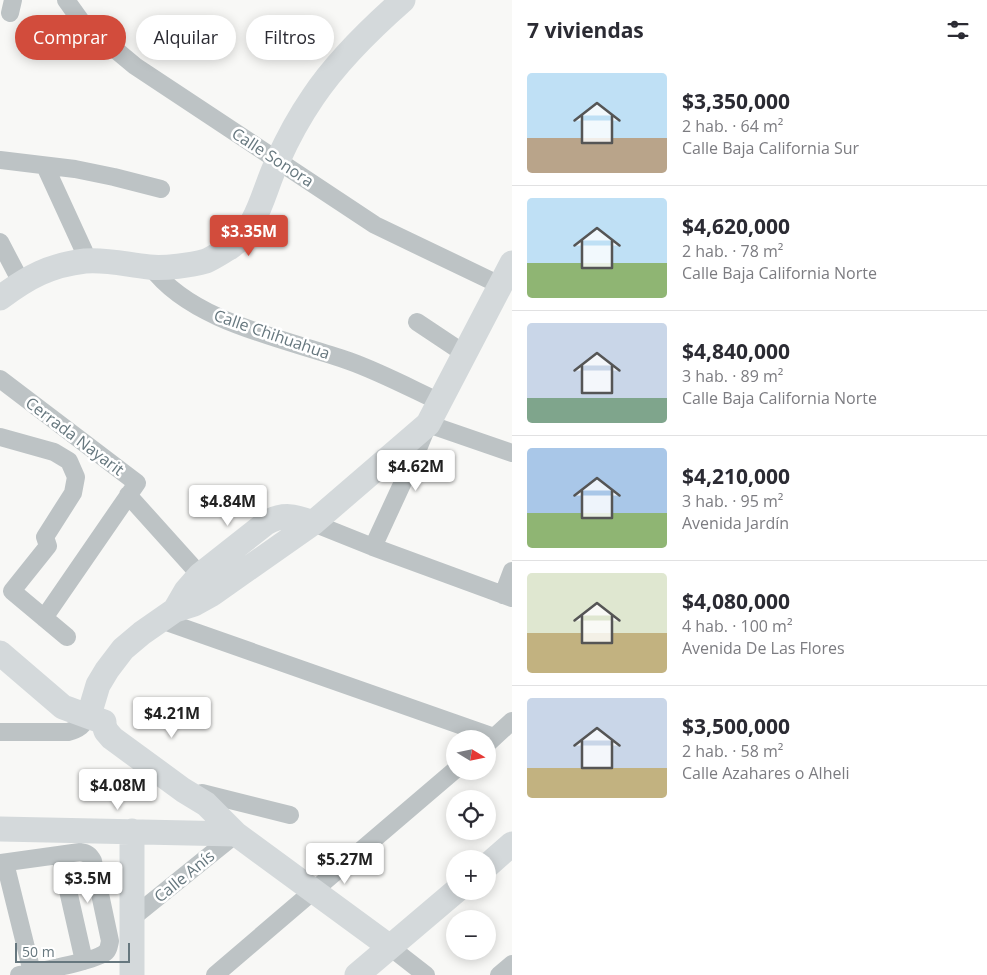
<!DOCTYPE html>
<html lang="es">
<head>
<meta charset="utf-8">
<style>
	:root { --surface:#fff; --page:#f2f2f3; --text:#2b2b33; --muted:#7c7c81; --line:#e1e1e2; --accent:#d24c3c }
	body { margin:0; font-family:"Open Sans",sans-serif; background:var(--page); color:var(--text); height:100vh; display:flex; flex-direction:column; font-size:19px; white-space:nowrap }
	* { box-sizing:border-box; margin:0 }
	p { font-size:16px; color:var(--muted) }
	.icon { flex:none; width:28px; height:28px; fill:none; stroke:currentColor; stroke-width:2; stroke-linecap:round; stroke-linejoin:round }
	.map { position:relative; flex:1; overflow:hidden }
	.drawer { display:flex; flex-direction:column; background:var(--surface); width:475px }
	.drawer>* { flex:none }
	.guide { position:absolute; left:15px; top:15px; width:421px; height:45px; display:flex; gap:10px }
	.needle { width:32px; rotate:100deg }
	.tools { position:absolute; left:446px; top:730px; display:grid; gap:10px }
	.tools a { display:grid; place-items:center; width:50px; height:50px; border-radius:50%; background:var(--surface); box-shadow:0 2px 12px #0003; font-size:25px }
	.scale { position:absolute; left:15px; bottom:12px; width:115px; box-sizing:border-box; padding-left:5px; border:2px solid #66777e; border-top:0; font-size:14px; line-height:18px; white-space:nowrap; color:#66777e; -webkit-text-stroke:4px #fff; paint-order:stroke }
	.price { position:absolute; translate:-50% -42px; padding:0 11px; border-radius:5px; background:#fff; color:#222; font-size:16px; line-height:32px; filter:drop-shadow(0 1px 2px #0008) }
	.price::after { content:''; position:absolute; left:50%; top:30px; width:15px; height:11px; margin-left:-8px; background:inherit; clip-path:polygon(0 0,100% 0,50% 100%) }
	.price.selected { background:var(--accent); color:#fff }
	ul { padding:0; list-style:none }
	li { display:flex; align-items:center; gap:15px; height:125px; padding:0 15px }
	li+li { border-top:1px solid var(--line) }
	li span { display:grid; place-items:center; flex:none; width:140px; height:100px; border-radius:5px; color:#555 }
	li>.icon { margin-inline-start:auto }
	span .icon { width:60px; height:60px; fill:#fffc; stroke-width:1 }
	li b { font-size:21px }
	h2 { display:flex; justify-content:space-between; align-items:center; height:60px; padding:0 15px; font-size:21px }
	.chip { padding:0 18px; border-radius:22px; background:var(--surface); box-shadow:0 2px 12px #0003; font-size:18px; line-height:45px }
	.chip.selected { background:var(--accent); color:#fff }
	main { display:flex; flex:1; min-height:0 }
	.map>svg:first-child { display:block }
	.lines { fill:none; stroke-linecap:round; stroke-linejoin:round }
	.street { stroke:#bdc3c5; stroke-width:18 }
	.secondary { stroke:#d4d9db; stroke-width:25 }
	.labels { text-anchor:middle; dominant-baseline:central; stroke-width:5; stroke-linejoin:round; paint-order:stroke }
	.street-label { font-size:16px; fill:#66777e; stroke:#fff }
</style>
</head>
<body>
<main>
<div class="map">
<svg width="512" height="975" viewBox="0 0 512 975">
	<rect width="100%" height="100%" fill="#f8f8f6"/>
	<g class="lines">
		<path class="street" d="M 66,0 L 81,21 L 135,66 L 375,225 L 500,285
			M 10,13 L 13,0
			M 0,160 L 75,169 L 114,177 L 161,189
			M 45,166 L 84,251
			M 0,242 L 21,282
			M 151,267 C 192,323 287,339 349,361 C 380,372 410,388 440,402
			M 417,322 L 465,354
			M 0,379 L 137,483 L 44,618
			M 0,437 L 54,452 L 69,461 L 76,477 L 73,493 L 45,537 L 48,546 L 12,591 L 67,637
			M 128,495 L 200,575
			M 313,523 L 373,547 L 512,598
			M 373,547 L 415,456 L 428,424 L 512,453
			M 503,595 L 512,571
			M 161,620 L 494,737
			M 0,732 L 68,732 C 79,729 84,725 89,715
			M 488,743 L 512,721
			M 196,798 L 202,793 L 290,815
			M 60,855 L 84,961
			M 0,863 L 80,852 C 87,853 90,855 93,861 L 110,941 C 109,945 109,949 106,952 C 97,961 34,972 19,975
			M 5,863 L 32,972
			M 132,918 L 236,834
			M 390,947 L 426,975
			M 215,975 L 455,770
			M 499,975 L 512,964"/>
		<path class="secondary" d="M 0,298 C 28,277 50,265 85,261 C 107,259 128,265 149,267 C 164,269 192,265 206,261 C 213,258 222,252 229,248 C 259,228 263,190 278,160 C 287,140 300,116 313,97 C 337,61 370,29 403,0
			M 175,610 L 186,591 L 200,575 L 266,523 C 283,513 295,516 313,523
			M 0,653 L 63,707 L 104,722
			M 89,715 L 98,685 L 107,670 L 123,649 L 142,633 L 175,610 L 194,604 L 212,594 L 313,523 L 428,424 L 512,263
			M 103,722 L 106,731 L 112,738 L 183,790 L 206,804 L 236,834 L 390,947
			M 0,829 L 236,834
			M 132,831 L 132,975
			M 488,865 L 512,844
			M 357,975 L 456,891"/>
	</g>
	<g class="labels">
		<g class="street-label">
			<text transform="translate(273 157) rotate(33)">Calle Sonora</text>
			<text transform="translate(272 334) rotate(19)">Calle Chihuahua</text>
			<text transform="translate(75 436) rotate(37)">Cerrada Nayarit</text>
			<text transform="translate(184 876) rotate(-39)">Calle Anís</text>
		</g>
	</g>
</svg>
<div class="tools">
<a><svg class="needle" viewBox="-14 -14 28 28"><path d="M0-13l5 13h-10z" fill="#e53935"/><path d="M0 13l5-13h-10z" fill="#7c7c81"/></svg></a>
<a><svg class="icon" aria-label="locate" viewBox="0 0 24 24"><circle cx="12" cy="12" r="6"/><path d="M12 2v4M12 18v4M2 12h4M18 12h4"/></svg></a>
<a>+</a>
<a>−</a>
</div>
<div class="scale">50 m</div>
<b class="price selected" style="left:249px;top:257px">$3.35M</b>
<b class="price" style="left:416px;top:492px">$4.62M</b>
<b class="price" style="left:228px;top:527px">$4.84M</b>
<b class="price" style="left:172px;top:739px">$4.21M</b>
<b class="price" style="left:118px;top:811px">$4.08M</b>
<b class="price" style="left:345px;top:885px">$5.27M</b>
<b class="price" style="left:88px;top:904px">$3.5M</b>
<div class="guide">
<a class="chip selected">Comprar</a>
<a class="chip">Alquilar</a>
<a class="chip">Filtros</a>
</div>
</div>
<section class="drawer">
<h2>7 viviendas<svg class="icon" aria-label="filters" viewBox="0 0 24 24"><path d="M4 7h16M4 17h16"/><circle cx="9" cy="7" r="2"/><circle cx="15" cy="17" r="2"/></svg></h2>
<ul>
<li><span style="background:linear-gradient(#bfe0f5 65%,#b9a48a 0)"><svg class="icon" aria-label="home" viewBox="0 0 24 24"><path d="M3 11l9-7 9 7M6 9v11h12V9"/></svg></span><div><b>$3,350,000</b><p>2 hab. · 64 m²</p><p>Calle Baja California Sur</p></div></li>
<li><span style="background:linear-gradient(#bfe0f5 65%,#8fb573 0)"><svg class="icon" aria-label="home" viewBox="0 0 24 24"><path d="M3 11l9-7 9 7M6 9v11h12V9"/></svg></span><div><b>$4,620,000</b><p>2 hab. · 78 m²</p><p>Calle Baja California Norte</p></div></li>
<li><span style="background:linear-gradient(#c9d6e8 75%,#7fa58c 0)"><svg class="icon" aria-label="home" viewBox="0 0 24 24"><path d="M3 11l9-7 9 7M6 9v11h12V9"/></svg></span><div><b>$4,840,000</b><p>3 hab. · 89 m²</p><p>Calle Baja California Norte</p></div></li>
<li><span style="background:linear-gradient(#a9c7e8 65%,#8fb573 0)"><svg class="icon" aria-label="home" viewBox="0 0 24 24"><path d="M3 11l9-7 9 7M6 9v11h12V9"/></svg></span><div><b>$4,210,000</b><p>3 hab. · 95 m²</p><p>Avenida Jardín</p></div></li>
<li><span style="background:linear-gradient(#dfe7d0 60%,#c2b280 0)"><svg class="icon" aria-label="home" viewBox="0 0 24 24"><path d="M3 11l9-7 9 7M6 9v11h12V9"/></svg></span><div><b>$4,080,000</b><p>4 hab. · 100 m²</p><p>Avenida De Las Flores</p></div></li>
<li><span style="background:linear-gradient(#c9d6e8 70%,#c2b280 0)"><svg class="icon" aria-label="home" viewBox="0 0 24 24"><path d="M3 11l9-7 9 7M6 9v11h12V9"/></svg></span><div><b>$3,500,000</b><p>2 hab. · 58 m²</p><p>Calle Azahares o Alheli</p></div></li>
</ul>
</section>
</main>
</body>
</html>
